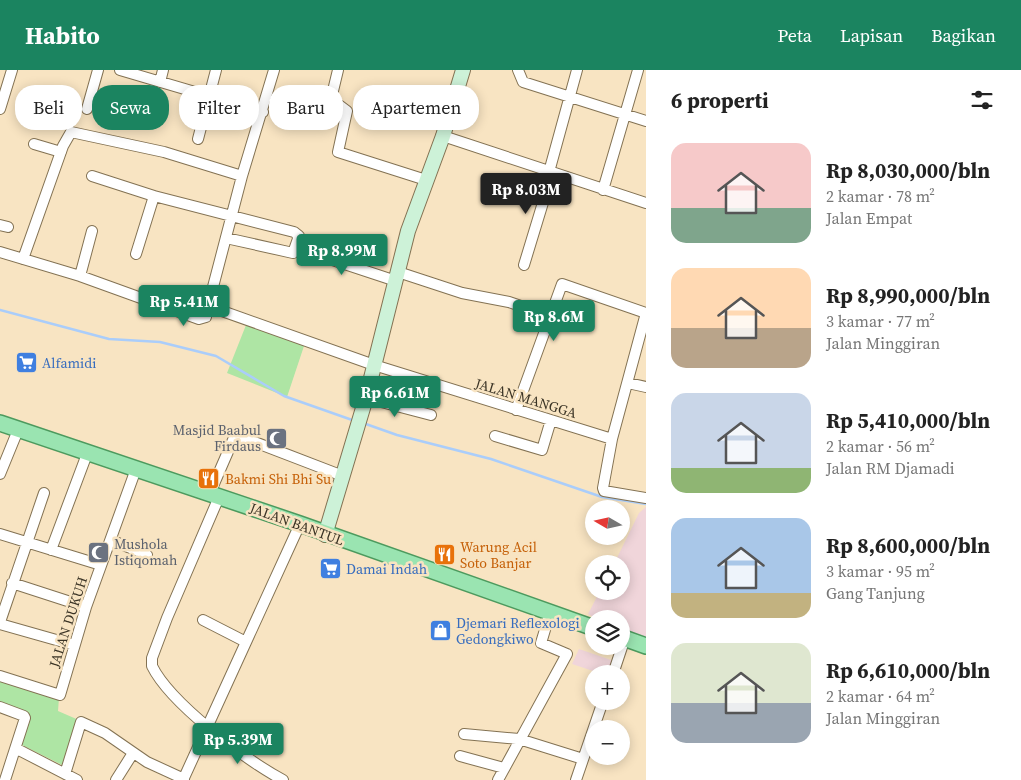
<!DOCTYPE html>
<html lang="id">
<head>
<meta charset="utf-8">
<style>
	:root { --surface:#fff; --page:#f2f2f2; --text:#222; --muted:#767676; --accent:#1b8460 }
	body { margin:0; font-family:"Source Serif 4",serif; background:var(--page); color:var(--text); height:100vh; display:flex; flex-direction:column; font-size:19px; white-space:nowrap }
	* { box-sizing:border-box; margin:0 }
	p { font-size:16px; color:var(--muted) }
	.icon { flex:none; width:28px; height:28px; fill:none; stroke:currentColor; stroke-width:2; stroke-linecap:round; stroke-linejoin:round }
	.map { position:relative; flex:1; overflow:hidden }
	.drawer { display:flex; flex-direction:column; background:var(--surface); width:375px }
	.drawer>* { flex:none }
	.banner { position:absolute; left:15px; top:15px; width:475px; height:45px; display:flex; gap:10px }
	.needle { width:32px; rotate:279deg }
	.tools { position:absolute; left:585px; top:430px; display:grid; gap:10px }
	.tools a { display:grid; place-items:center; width:45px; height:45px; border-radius:50%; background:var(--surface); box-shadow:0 2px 12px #0003; font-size:25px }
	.price { position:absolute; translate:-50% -42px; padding:0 11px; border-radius:5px; background:var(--accent); color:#fff; font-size:16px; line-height:32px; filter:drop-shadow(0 1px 2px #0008) }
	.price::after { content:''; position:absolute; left:50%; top:30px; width:15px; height:11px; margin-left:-8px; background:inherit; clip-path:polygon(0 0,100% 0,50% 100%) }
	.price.on { background:#222; color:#fff }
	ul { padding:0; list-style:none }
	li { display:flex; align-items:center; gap:15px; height:125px; padding:0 25px }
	li span { display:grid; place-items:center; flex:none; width:140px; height:100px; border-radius:15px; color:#555 }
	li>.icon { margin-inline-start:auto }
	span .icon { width:60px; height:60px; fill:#fffc; stroke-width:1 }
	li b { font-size:21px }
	h2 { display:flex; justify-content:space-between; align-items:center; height:60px; padding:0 25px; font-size:21px }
	.tag { padding:0 18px; border-radius:20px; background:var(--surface); box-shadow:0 2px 12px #0003; font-size:18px; line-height:45px }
	.tag.on { background:var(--accent); color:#fff }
	header { display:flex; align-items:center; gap:30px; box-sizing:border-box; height:70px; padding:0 25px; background:var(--accent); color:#fff }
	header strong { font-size:24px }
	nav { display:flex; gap:28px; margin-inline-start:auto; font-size:18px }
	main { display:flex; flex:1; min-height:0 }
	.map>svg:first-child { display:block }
	.commercial { fill:#f0d5da }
	.green { fill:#aee5a4 }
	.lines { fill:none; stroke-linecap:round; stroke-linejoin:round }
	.stream { stroke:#aacdfa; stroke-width:2.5 }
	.street-casing { stroke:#837253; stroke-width:12 }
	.secondary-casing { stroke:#837253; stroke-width:16 }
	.primary-casing { stroke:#4d9a5e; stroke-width:18 }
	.street { stroke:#fff; stroke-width:10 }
	.secondary { stroke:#cdf2d8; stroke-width:14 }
	.primary { stroke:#9ae4b1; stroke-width:15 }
	.labels { text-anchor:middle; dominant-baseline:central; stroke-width:5; stroke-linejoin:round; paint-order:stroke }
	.shop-label { font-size:14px; fill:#366cbe; stroke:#f8e4c2; text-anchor:start }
	.street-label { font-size:14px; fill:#3a3325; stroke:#f8e4c2 }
	.worship-label { font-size:14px; fill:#5b616d; stroke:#f8e4c2; text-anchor:end }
	.food-label { font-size:14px; fill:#c56008; stroke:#f8e4c2; text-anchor:start }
</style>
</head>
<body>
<header>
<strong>Habito</strong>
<nav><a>Peta</a><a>Lapisan</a><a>Bagikan</a></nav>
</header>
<main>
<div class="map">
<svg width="646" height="710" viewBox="0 0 646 710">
	<rect width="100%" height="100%" fill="#f8e4c2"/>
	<path class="commercial" d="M 646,437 L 646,570 L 621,561 L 621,549 L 597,549 L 588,544 L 600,521 L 621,521 L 621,494 L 614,494 L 639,443 Z
		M 579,579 L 614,591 L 610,604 L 602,604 L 572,594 Z"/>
	<path class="green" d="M 248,250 L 306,270 L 287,327 L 227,303 Z
		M 0,605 L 59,628 L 58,641 L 81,651 L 66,697 L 18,673 L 26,648 L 0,636 Z"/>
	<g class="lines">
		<path class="stream" d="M 0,240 L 109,269 L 160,272 L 216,286 L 284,326 L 355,351
			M 363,353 L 397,365 L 491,389 L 602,427 L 646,434"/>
		<defs>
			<path id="street" d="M 120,0 L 263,42
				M 338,0 L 331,29 L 347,41 L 338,82 L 426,110
				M 518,0 L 523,12 L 646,51
				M 160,12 L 163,0
				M 0,39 L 12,0
				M 87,39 L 98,0
				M 443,66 L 646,133
				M 198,69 L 216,0
				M 34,74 L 61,82
				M 549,102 L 577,0
				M 92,106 L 154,126
				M 603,120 L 638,0
				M 0,155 L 8,157
				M 296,178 L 396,211
				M 0,182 L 80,206 L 199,249 L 206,247 L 208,236 L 374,295 L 612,369
				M 136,184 L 154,126 L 294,162 L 299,166 L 293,183 L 226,168
				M 23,189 L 63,76 L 71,62 L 164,82 L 242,106
				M 524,195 L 552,103
				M 398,202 L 462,223 L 509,232 L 550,246
				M 80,206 L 92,161
				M 208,236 L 242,106 L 274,0
				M 646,243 L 612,369 L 603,418 L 604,421 L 646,428
				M 628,313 L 646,317
				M 366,328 L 431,345
				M 516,340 L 562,214 L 646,243
				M 495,366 L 542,380 L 551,350
				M 0,404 L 18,360
				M 210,423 L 233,370 L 239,366 L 343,406
				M 219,427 L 167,548 L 152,588 L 152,596 C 170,633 246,690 283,710
				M 0,464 L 101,495
				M 111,470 L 147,485
				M 51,480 L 87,384
				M 12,513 L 86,537
				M 203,550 L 246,572
				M 0,552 L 44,423
				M 0,554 L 74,575
				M 613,604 L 625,568
				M 0,606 L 60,625 L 86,537 L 136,399
				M 0,637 L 24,646 L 25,648 L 5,710
				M 464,664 L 519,669 L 583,689
				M 17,679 L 77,710
				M 460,686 L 504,698
				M 65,704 L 81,652 L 105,663 L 147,692 L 184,709
				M 116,710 L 133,683
				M 183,710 L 300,454
				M 498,710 L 567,584 L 541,573 L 550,543
				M 576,710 L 603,631"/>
			<path id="secondary" d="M 325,465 L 366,328 L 408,161 L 443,66 L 463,0"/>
			<path id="primary" d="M 0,353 L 300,454 L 594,558
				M 621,567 L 646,576"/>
		</defs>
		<use href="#street" class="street-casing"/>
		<use href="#secondary" class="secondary-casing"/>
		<use href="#primary" class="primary-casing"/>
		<use href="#street" class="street"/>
		<use href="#secondary" class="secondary"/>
		<use href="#primary" class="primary"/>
	</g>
	<defs>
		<symbol id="supermarket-square" viewBox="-11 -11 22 22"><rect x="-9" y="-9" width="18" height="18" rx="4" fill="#3f7fe0" stroke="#f8e4c2"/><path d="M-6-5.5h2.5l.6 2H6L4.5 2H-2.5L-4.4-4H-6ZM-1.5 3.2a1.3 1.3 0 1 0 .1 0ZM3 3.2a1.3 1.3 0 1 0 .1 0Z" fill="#fff"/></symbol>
		<symbol id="mosque-square" viewBox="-11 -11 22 22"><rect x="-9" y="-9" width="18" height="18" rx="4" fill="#6b7280" stroke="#f8e4c2"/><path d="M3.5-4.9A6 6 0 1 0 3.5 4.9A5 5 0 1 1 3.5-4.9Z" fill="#fff"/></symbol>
		<symbol id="restaurant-square" viewBox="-11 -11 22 22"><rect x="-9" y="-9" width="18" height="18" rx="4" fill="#e8710a" stroke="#f8e4c2"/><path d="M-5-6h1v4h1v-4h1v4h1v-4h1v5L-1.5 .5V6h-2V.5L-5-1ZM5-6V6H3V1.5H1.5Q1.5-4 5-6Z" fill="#fff"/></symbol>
		<symbol id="shop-square" viewBox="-11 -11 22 22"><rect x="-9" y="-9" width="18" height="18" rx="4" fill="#3f7fe0" stroke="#f8e4c2"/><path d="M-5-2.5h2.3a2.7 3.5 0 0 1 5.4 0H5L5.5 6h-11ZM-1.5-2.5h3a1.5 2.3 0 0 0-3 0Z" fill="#fff"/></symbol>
	</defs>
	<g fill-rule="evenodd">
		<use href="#supermarket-square" x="14" y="280" width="25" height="25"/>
		<use href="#mosque-square" x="264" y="356" width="25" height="25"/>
		<use href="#restaurant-square" x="196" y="396" width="25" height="25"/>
		<use href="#mosque-square" x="86" y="470" width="25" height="25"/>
		<use href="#restaurant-square" x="432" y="472" width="25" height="25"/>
		<use href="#supermarket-square" x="318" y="486" width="25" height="25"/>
		<use href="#shop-square" x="428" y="548" width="25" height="25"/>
	</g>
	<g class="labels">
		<g class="shop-label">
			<text x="42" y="293">Alfamidi</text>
			<text x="346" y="499">Damai Indah</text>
			<text x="456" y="553">Djemari Reflexologi<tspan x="456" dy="16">Gedongkiwo</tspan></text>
		</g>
		<g class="street-label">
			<text transform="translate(526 328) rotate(17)">JALAN MANGGA</text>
			<text transform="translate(297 454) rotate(20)">JALAN BANTUL</text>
			<text transform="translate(68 552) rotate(-72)">JALAN DUKUH</text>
		</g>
		<g class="worship-label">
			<text x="261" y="360">Masjid Baabul<tspan x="261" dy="16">Firdaus</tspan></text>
			<text x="114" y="474" text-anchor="start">Mushola<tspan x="114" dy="16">Istiqomah</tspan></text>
		</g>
		<g class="food-label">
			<text x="225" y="409">Bakmi Shi Bhi Su</text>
			<text x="460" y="477">Warung Acil<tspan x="460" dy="16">Soto Banjar</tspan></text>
		</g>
	</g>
</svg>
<div class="tools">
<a><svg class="needle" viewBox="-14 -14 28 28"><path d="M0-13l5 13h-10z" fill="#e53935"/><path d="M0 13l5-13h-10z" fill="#767676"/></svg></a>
<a><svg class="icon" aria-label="locate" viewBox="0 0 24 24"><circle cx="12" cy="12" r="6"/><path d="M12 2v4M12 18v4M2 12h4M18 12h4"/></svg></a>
<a><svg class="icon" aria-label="layers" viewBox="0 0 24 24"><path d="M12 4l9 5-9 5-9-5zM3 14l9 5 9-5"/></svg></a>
<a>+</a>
<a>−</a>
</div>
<b class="price on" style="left:526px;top:145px">Rp 8.03M</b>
<b class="price" style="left:342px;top:206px">Rp 8.99M</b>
<b class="price" style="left:184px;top:257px">Rp 5.41M</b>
<b class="price" style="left:554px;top:272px">Rp 8.6M</b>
<b class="price" style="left:395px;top:348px">Rp 6.61M</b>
<b class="price" style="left:238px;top:695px">Rp 5.39M</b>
<div class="banner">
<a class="tag">Beli</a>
<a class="tag on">Sewa</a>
<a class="tag">Filter</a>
<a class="tag">Baru</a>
<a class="tag">Apartemen</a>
</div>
</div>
<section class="drawer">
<h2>6 properti<svg class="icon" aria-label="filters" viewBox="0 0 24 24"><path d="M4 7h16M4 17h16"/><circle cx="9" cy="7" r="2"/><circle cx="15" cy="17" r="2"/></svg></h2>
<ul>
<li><span style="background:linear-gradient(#f6c9c9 65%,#7fa58c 0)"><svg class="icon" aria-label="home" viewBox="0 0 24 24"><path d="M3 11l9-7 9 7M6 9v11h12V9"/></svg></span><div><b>Rp 8,030,000/bln</b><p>2 kamar · 78 m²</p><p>Jalan Empat</p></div></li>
<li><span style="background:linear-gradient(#ffd9b3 60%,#b9a48a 0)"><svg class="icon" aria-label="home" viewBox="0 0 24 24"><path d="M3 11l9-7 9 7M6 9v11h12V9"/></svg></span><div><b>Rp 8,990,000/bln</b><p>3 kamar · 77 m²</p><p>Jalan Minggiran</p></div></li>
<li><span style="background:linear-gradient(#c9d6e8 75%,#8fb573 0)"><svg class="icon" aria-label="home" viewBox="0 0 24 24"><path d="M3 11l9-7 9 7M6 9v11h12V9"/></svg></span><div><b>Rp 5,410,000/bln</b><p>2 kamar · 56 m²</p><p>Jalan RM Djamadi</p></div></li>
<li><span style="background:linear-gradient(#a9c7e8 75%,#c2b280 0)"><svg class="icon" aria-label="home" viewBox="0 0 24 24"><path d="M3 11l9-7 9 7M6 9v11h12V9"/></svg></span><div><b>Rp 8,600,000/bln</b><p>3 kamar · 95 m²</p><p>Gang Tanjung</p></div></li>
<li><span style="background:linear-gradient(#dfe7d0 60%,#9aa5b1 0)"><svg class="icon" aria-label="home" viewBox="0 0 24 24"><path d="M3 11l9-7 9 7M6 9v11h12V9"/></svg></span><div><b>Rp 6,610,000/bln</b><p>2 kamar · 64 m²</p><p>Jalan Minggiran</p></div></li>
</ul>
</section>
</main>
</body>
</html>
